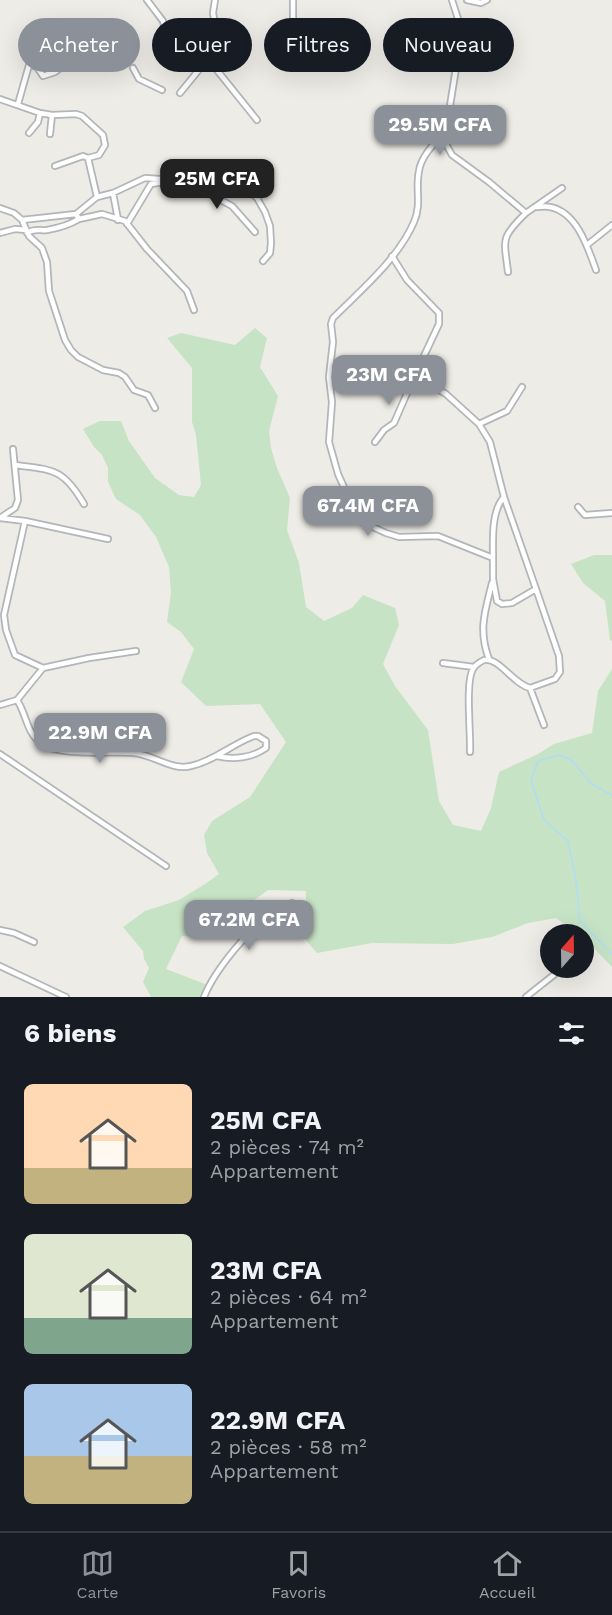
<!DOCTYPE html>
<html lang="fr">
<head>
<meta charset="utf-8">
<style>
	:root { --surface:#171b24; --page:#242831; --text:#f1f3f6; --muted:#9ea1a6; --line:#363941; --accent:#8c9099 }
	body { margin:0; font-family:"Work Sans",sans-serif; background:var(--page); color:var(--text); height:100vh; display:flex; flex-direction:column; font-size:22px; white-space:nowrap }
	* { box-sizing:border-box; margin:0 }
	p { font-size:20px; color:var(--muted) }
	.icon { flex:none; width:33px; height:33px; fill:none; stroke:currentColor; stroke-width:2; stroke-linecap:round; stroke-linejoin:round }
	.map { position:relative; height:997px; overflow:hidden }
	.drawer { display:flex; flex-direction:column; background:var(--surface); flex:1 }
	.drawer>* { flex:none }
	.banner { position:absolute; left:18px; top:18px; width:576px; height:54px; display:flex; gap:12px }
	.needle { width:39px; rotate:20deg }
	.controls { position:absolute; left:540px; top:924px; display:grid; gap:12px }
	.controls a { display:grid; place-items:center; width:54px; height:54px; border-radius:50%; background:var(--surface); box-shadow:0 6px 24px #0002; font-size:30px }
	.price { position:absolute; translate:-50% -51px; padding:0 14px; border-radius:12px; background:var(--accent); color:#fff; font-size:20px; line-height:39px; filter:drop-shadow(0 2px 3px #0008) }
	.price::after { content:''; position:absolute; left:50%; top:36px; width:18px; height:14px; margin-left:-9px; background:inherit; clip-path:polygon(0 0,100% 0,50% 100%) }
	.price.active { background:#222; color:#fff }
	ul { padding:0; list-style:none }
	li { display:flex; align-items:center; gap:18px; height:150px; padding:0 24px }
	li span { display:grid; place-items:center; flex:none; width:168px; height:120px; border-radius:9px; color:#555 }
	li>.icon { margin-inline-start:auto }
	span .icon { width:72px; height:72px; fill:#fffc; stroke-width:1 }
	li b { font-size:26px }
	h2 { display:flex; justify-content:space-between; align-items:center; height:72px; padding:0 24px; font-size:26px }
	.pill { padding:0 21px; border-radius:27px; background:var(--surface); box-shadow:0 6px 24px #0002; font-size:21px; line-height:54px }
	.pill.active { background:var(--accent); color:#fff }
	.tabs { display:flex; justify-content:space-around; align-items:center; height:84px; border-top:2px solid var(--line); background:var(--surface); font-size:16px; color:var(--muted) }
	.tabs a { display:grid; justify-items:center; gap:3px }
	.tabs .active { color:var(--accent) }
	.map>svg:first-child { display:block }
	.green { fill:#c7e3c5 }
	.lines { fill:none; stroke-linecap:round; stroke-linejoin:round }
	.stream { stroke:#afdcf6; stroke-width:1.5 }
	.minor-casing { stroke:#b3b6b9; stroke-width:8 }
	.minor { stroke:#fff; stroke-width:4.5 }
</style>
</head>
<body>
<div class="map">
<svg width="612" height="997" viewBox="0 0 612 997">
	<rect width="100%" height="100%" fill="#eeece6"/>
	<path class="green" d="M 255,328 L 267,338 L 260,367 L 278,396 L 269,431 L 271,448 L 277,468 L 290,498 L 287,530 L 299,563 L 306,607 L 324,621 L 352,608 L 363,595 L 395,608 L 399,625 L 383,664 L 395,686 L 428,730 L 439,801 L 453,825 L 481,831 L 491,808 L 499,772 L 538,754 L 554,744 L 592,733 L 598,691 L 612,669 L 612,967 L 584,938 L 584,934 L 578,934 L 556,918 L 528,923 L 492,937 L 453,944 L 372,943 L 317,953 L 295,927 L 306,904 L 306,891 L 268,890 L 242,909 L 226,934 L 214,938 L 182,936 L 166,969 L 205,984 L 201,997 L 151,997 L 143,982 L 149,968 L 144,959 L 143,951 L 123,927 L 145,911 L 179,900 L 205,884 L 219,874 L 207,853 L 204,835 L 212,821 L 250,797 L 286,742 L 260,704 L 206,706 L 181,682 L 194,649 L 181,632 L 167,622 L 171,592 L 169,567 L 156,537 L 140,515 L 116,499 L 108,482 L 108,468 L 102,455 L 94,447 L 83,429 L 100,421 L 121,421 L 129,441 L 155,478 L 179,495 L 194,497 L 201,485 L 196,435 L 192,422 L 192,368 L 167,338 L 181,333 L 235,345 Z
		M 594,555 L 612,555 L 612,641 L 610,640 L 605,601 L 583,583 L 571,564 Z"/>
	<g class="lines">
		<path class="stream" d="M 612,795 L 592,784 L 570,759 L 560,755 L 538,761 L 531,780 L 544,820 L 568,841 L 576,881 L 580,921 L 612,954"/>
		<defs>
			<path id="minor" d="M 147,0 L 163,21 L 168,42 L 174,47 L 191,55 L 198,62 L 216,69 L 257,120
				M 293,0 L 293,47
				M 452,0 L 459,22 L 461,37 L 445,137 L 447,146 L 452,155 L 489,182 L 526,213 C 500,238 504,239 508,272
				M 467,0 L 481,3 L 487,0
				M 214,44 L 217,35 L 213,13 L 215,0
				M 133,68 L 139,79 L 162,90
				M 180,93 L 198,71 L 201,63
				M 0,99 L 40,113 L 52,115 L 76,114 L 82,116 L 103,135 L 105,145 L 99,155 L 88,158
				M 18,104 L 29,65 L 37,67 L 43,76 L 55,72 L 63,66
				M 29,133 L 38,122 L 40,113
				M 444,133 C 435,143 421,156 419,171 C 415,189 422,204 414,222 C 398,259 361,290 333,318 L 331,324 L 333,342 L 329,377 L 332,402 L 329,442 L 338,474 L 352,505 L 366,521 L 375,528 L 386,533 L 399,537 L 438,536 L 493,558 L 493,579 L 497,601 L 502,604 L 512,603 L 536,589 L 559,656 L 560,672 L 555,679 L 530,688 C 513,684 499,657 484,660 C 480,662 475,665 473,669 C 465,682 471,734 470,752
				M 50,134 L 52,115
				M 55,166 L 83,156 L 88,158 L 97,197
				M 187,182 L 232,206 L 255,232
				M 113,193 L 118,220
				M 536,207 C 540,207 546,206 550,207 C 577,212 588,248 596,270
				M 0,208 L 14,213 L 22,220 L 29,236 L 42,248 L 47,262 L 49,291 L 65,340 L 71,350 L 78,357 L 103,370 L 119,373 L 125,377 L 134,390 L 148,395 L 155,408
				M 526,213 L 562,188
				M 76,214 L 97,197 L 113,193 L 145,178 L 231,184 L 249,191 L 257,198 L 265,212 L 270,226 L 271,243 L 270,253 L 263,261
				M 22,220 L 76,214 L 79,219 L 102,214 L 125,221 L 147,249 L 187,291 L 194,310
				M 127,224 L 151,184 L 165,182
				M 0,233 L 15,229 L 26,230
				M 27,233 C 34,228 39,231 47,230 C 59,228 69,225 79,219
				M 587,245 L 612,225
				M 392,256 L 407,280 L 439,313 L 439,324 L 415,375 L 446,394 L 479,424 L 490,442 L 504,497 L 536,589
				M 479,424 L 507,411 L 522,387
				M 375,442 L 384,430 L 394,423 L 415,375
				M 15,465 C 53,470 63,468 84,504
				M 578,507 L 585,515 L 612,513
				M 0,518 L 25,521 L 108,539
				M 0,518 L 15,508 L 18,500 L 13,449
				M 25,521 L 4,615 L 6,630 L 15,655 L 43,668 L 89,658 L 136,651
				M 493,558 C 493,540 491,511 504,497
				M 489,659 C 478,630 485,611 492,583
				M 443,663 L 474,667
				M 530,688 L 544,725
				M 17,700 C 27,715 26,733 42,744 C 61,757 110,751 133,753 C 153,754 171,771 191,766 C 214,761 232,744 254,736 L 258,736 L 266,741 L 266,748 C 252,758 233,760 217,756
				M 0,705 L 17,700 L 43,668
				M 0,754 L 166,866
				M 0,930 L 14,933 L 34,942
				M 0,966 L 66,997
				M 204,997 C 215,969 251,927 275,910 C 280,907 287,905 292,903
				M 526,997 L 560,970 L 578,970"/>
		</defs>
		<use href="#minor" class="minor-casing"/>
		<use href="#minor" class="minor"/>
	</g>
</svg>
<div class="controls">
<a><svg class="needle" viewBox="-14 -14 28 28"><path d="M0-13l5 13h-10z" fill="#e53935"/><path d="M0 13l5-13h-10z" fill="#9ea1a6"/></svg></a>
</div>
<b class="price" style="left:440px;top:156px">29.5M CFA</b>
<b class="price active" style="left:217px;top:210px">25M CFA</b>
<b class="price" style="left:389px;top:406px">23M CFA</b>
<b class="price" style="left:368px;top:537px">67.4M CFA</b>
<b class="price" style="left:100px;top:764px">22.9M CFA</b>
<b class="price" style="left:249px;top:951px">67.2M CFA</b>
<div class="banner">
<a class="pill active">Acheter</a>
<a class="pill">Louer</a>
<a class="pill">Filtres</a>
<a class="pill">Nouveau</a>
</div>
</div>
<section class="drawer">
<h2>6 biens<svg class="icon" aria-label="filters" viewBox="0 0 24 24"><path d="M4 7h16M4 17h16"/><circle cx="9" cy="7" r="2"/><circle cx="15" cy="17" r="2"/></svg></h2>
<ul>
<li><span style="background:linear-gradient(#ffd9b3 70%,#c2b280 0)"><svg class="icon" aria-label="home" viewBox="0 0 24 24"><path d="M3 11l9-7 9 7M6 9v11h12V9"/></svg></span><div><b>25M CFA</b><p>2 pièces · 74 m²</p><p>Appartement</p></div></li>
<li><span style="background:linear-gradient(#dfe7d0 70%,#7fa58c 0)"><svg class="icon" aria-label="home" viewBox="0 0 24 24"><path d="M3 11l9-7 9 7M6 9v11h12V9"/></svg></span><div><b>23M CFA</b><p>2 pièces · 64 m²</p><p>Appartement</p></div></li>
<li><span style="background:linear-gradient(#a9c7e8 60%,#c2b280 0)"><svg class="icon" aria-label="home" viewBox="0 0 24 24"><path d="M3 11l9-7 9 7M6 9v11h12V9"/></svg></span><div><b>22.9M CFA</b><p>2 pièces · 58 m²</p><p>Appartement</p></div></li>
</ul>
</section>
<nav class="tabs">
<a class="active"><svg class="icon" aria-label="map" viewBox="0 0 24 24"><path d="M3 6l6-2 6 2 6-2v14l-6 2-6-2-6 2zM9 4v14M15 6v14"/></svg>Carte</a>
<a><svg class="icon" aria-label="saved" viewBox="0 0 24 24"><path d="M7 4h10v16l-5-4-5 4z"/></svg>Favoris</a>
<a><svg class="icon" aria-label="home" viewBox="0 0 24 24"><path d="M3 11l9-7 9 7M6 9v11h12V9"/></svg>Accueil</a>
</nav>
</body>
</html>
